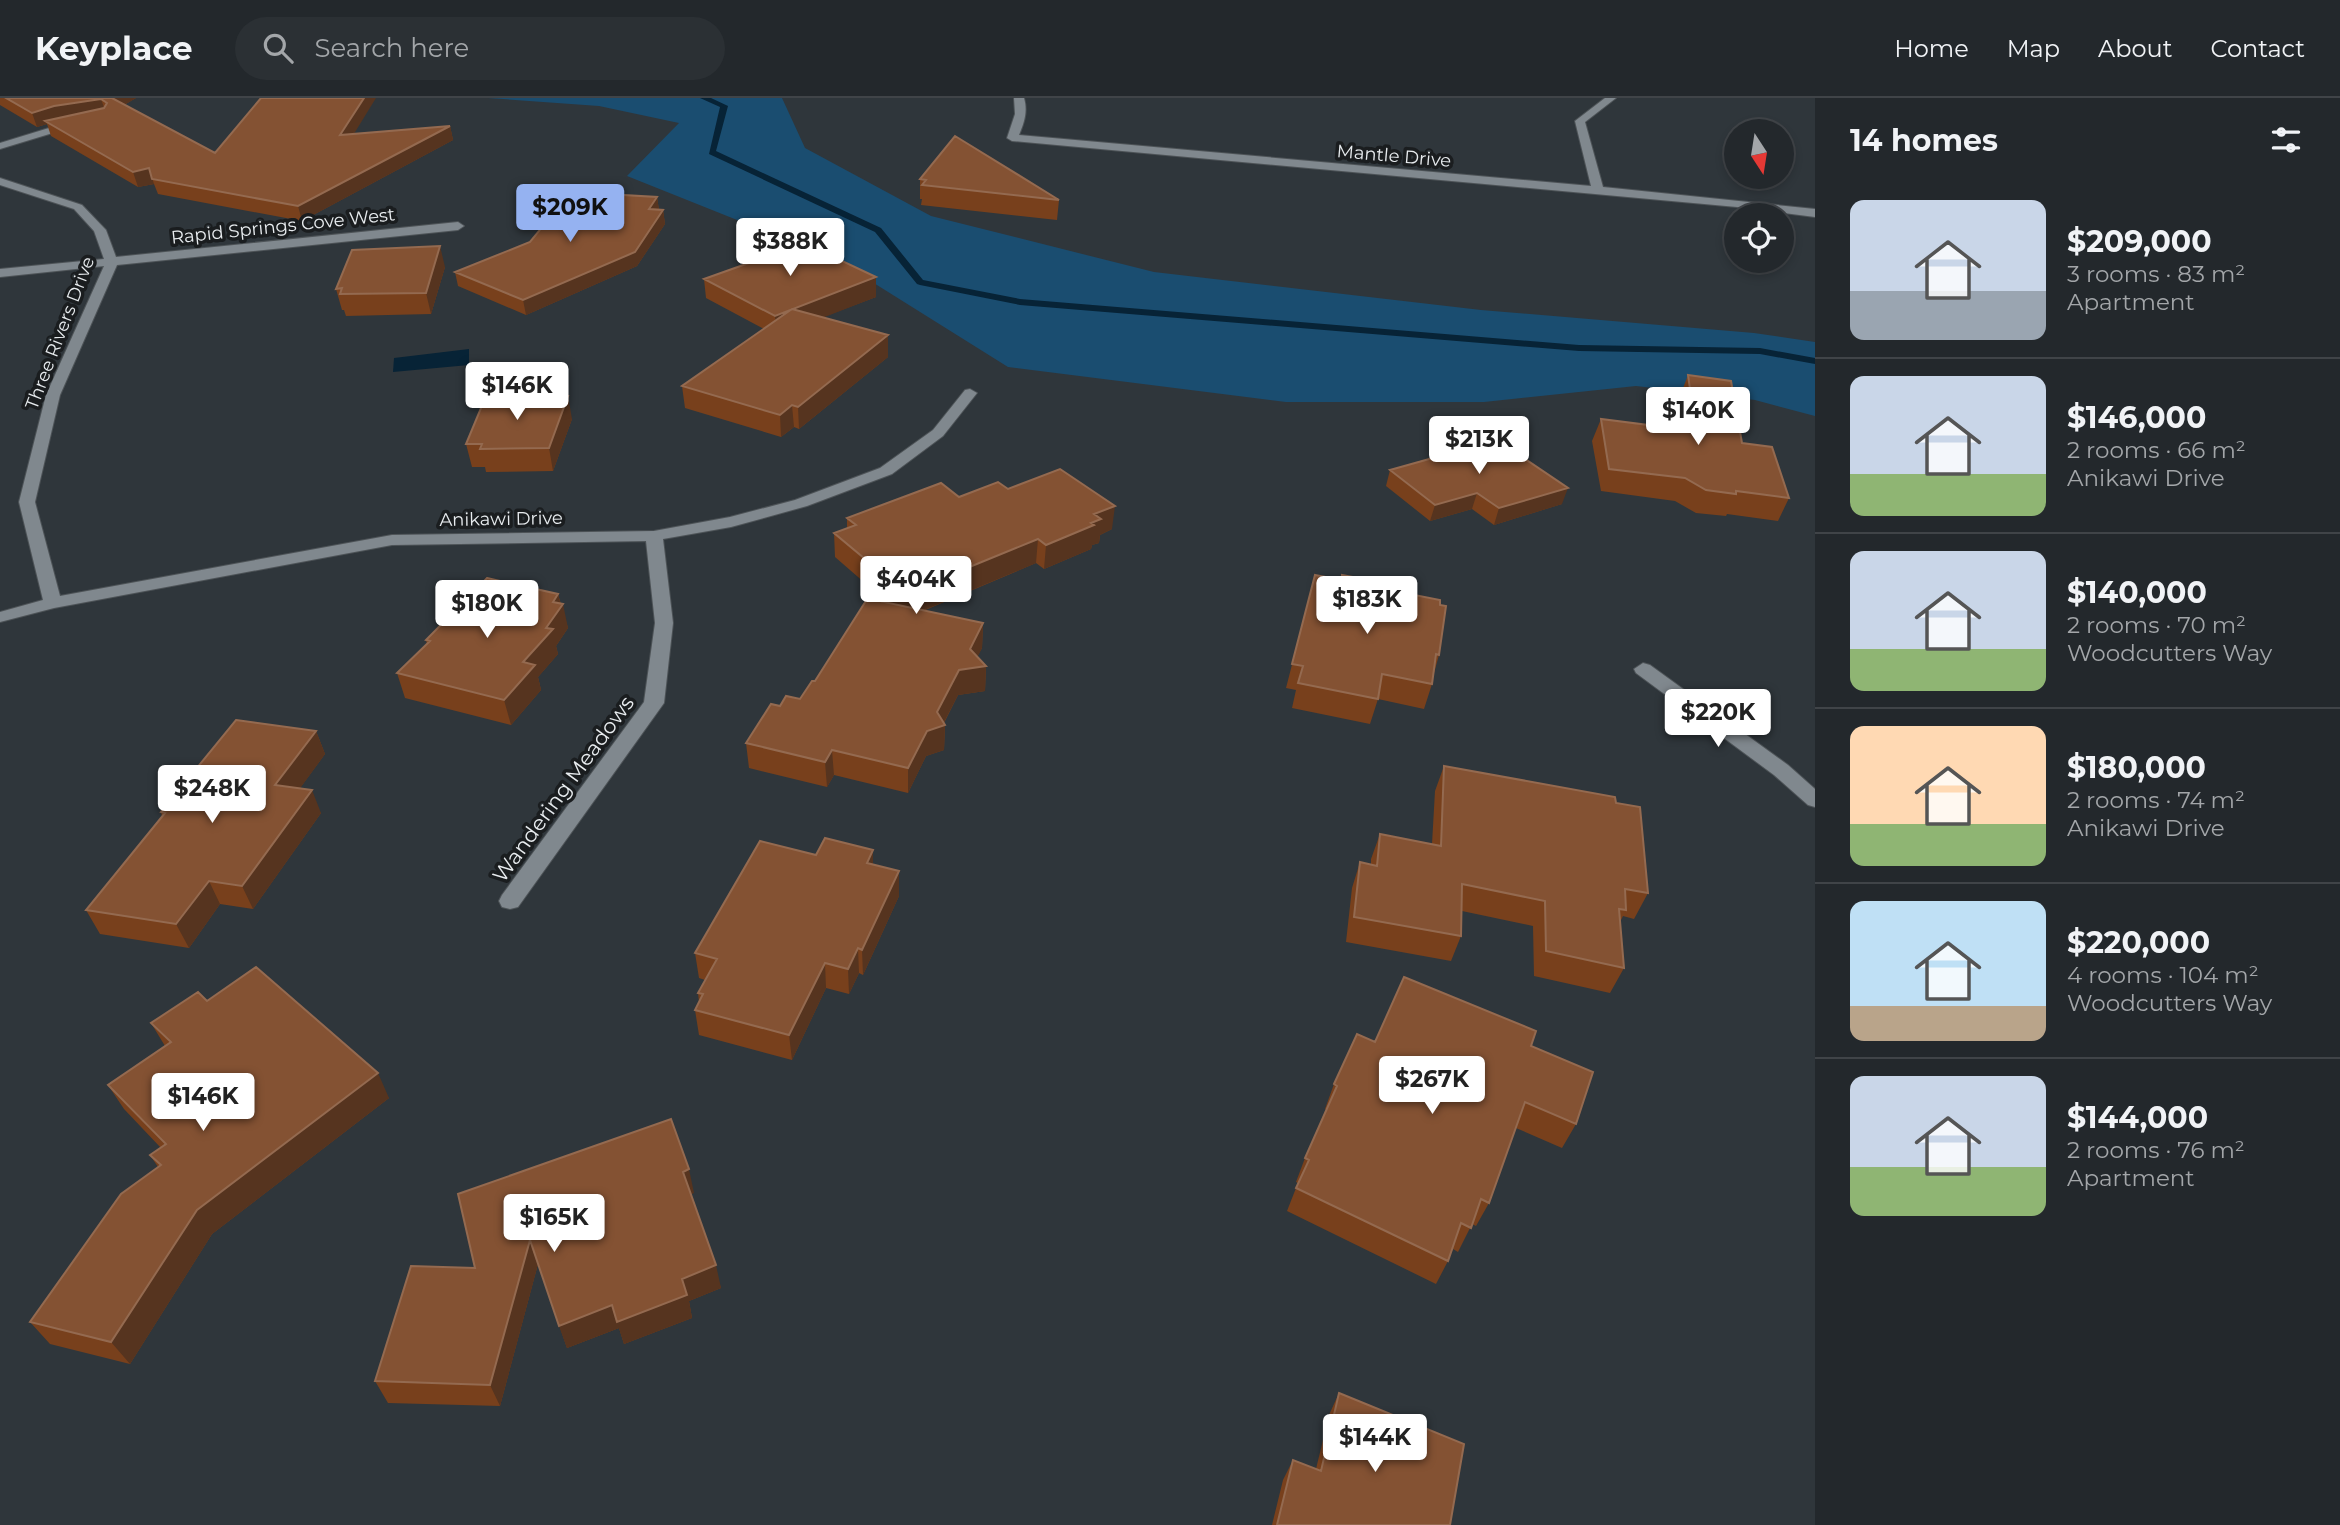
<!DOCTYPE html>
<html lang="en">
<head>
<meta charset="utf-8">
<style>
	:root { --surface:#23282c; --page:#2b3034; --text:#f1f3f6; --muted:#a3a6a9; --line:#404448; --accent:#95b2f1 }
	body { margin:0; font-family:Montserrat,sans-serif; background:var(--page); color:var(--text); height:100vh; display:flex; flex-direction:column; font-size:26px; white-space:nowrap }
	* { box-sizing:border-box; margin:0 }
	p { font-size:23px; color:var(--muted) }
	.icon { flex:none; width:38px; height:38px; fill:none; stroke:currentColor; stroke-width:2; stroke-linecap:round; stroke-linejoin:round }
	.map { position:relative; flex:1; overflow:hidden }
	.sheet { display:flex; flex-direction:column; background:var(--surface); width:525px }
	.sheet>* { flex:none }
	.needle { width:46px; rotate:168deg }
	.buttons { position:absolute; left:1724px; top:21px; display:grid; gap:14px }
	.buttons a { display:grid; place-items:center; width:70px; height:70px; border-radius:50%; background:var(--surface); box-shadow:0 4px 10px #0003,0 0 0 2px var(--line); font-size:35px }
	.price { position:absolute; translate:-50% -60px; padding:0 16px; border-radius:7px; background:#fff; color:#222; font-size:23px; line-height:46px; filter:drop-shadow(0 2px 4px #0008) }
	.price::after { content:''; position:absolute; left:50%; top:42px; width:21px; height:16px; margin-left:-10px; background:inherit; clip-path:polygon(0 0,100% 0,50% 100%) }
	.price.active { background:var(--accent); color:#111 }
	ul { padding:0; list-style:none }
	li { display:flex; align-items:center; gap:21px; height:175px; padding:0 35px }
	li+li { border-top:2px solid var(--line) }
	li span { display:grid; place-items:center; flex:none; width:196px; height:140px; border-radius:14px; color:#555 }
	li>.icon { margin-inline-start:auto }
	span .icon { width:84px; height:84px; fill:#fffc; stroke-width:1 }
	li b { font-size:30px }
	h2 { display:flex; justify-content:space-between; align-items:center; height:84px; padding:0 35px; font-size:30px }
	header { display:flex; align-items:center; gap:42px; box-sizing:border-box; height:98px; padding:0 35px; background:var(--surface); border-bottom:2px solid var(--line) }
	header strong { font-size:33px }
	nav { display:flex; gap:38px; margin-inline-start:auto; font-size:24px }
	.search { width:490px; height:63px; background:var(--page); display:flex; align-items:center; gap:18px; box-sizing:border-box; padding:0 24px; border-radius:38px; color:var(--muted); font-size:26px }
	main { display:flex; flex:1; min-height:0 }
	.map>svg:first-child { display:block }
	.green { fill:#1a4d70 }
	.water { fill:#072336 }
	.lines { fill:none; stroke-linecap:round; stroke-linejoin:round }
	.stream { fill:#072336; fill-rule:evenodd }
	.minor-casing { stroke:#4d5357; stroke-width:2 }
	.minor { fill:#80888e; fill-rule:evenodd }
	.wall { fill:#78401c }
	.shaded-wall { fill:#56341f }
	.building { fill:#845233; stroke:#946a50; stroke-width:2 }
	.labels { text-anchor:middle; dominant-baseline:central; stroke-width:7; stroke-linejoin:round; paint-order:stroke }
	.far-street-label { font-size:18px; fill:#e8ecef; stroke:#1a1d1f }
	.street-label { font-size:21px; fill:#e8ecef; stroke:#1a1d1f }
</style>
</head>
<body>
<header>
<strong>Keyplace</strong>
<div class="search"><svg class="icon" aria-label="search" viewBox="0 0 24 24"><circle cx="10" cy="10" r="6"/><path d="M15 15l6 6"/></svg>Search here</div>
<nav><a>Home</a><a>Map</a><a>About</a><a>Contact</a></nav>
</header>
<main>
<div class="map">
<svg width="1815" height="1427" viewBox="0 0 1815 1427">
	<rect width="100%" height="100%" fill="#2f363b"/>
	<path class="green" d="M 488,0 L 782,0 L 805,50 L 931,118 L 1154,174 L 1481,212 L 1754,235 L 1815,244 L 1815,318 L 1755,302 L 1636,288 L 1484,304 L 1286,304 L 1008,269 L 837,162 L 627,78 L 679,25 L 599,8 Z"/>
	<path class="water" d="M 469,251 L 469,267 L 393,274 L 394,260 Z"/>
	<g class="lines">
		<path class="stream" d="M 700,0 L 711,0 L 728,8 L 716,53 L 881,130 L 923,182 L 1020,201 L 1579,247 L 1760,250 L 1815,260 L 1815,266 L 1760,256 L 1579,253 L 1020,207 L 920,187 L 917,186 L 875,134 L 709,56 L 720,9 Z"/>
		<defs>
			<path id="minor" d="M 1014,0 L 1024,0 C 1028,14 1024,25 1019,37 L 1591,88 L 1575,23 L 1605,0 L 1616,0 L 1585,24 L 1603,89 L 1815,111 L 1815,119 L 1737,109 L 1012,43 L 1007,40 L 1015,16 Z
				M 75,22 L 79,23 L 79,27 L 0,51 L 0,45 Z
				M 0,80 L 82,107 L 106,132 L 116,159 L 458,124 L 464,128 L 458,132 L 117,167 L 60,297 L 35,404 L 60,498 L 392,437 L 654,433 L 730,419 L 795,402 L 880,370 L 933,332 L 965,292 L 970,291 L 977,295 L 943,338 L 892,376 L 807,408 L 731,429 L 663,441 L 673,525 L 664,605 L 518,809 L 510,811 L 502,809 L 499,803 L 502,797 L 644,604 L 655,525 L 646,443 L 392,447 L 54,510 L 0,524 L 0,514 L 43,502 L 19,404 L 46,297 L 104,168 L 0,179 L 0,171 L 104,161 L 94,133 L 74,111 L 0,87 Z
				M 1643,565 L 1650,567 L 1788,667 L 1815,691 L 1815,709 L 1808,707 L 1774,677 L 1636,575 L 1634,571 Z"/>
		</defs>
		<use href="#minor" class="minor-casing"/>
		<use href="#minor" class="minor"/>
	</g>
	<path class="wall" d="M 0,0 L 136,0 L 124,7 L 215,55 L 354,36 L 450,28 L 453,42 L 302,123 L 158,96 L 154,86 L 138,89 L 51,38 L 47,26 L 37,29 L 0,7 Z
		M 920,81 L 1059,102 L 1057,122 L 921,107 L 922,101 L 920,101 Z
		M 657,99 L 659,112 L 663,112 L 665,126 L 637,168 L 526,217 L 458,188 L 455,174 Z
		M 445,169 L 431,216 L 346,218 L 344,212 L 342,212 L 336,191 Z
		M 876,179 L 876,199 L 823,219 L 888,237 L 888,259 L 799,331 L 794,329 L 781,339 L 685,310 L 682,288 L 764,231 L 706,200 L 704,181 Z
		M 1688,277 L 1742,345 L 1789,400 L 1778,423 L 1727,416 L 1726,418 L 1696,415 L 1675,403 L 1601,393 L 1592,343 L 1601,321 L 1684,331 L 1680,298 Z
		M 572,321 L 553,373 L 486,374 L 485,369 L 472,369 L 466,346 Z
		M 1390,372 L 1562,406 L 1494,427 L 1472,411 L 1430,423 L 1386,388 Z
		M 1008,391 L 1112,431 L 1100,437 L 1099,445 L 1092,447 L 1091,451 L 1044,471 L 1036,465 L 923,513 L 983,525 L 982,550 L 977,559 L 986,568 L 985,593 L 958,597 L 944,625 L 945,627 L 944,652 L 926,658 L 908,695 L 834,677 L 827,689 L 749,670 L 746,645 L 780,608 L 800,601 L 815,583 L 873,492 L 835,459 L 834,435 L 847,430 L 847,420 L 959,399 Z
		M 1315,477 L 1384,491 L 1439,557 L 1434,575 L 1432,586 L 1424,611 L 1378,601 L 1370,626 L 1292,610 L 1296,592 L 1286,590 Z
		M 558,496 L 568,530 L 556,548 L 558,556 L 538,579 L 541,592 L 511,627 L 405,600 L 397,575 L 427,546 L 426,542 Z
		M 316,633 L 325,656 L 300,690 L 321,715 L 253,811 L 220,806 L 189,850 L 100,836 L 86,812 L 162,718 L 161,714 Z
		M 1444,668 L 1616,705 L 1648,795 L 1634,821 L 1623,818 L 1620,824 L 1624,870 L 1610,895 L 1534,878 L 1533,828 L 1462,813 L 1461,838 L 1451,863 L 1346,844 L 1352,790 L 1360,764 L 1371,767 L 1371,761 L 1380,736 L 1432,746 L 1435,693 Z
		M 873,752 L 873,766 L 899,798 L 863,877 L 859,875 L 849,896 L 826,890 L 792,962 L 699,937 L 695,912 L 699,904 L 698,895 L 705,882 L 699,880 L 695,855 L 816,757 Z
		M 207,903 L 389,1000 L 212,1136 L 130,1266 L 50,1246 L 30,1224 L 158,1069 L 150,1057 L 161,1050 L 124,1011 L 108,987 L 165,948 L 151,925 Z
		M 1375,944 L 1531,948 L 1576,1026 L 1562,1050 L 1516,1030 L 1489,1105 L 1476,1128 L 1472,1126 L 1458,1154 L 1453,1151 L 1448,1163 L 1436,1186 L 1287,1113 L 1298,1085 L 1296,1084 L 1305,1060 L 1326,1011 L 1325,1011 L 1334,986 Z
		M 694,1095 L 691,1096 L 721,1190 L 689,1203 L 692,1220 L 624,1246 L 619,1230 L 567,1250 L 538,1166 L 500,1308 L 388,1305 L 375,1283 L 475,1170 Z
		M 1339,1295 L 1450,1427 L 1272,1427 L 1283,1382 L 1293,1362 L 1316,1371 L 1329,1317 Z"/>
	<path class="shaded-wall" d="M 110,0 L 136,0 L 114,13 Z
		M 364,0 L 376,0 L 344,52 L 340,37 Z
		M 101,1 L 106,15 L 45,23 L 47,26 L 37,29 L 32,15 L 54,8 Z
		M 450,28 L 453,42 L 302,123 L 298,108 Z
		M 149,70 L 154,86 L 138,89 L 133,74 Z
		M 657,99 L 659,112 L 649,111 Z
		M 663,112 L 665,126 L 637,168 L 526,217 L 523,202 Z
		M 440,148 L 445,169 L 431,216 L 426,195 Z
		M 876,179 L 876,199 L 776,238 L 775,218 Z
		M 888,237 L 888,259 L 799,331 L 798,309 Z
		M 568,298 L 572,321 L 553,373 L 549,350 Z
		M 792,307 L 794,329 L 781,339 L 780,317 Z
		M 1568,390 L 1562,406 L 1494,427 L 1499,410 Z
		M 1477,395 L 1472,411 L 1430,423 L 1435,407 Z
		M 1115,408 L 1112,431 L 1100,437 L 1099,445 L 1092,447 L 1091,451 L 1044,471 L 1046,447 L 1094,416 Z
		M 1038,441 L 1036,465 L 884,529 L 884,504 Z
		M 558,496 L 561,508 L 563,506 L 568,530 L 556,548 L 558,556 L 538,579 L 541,592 L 511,627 L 504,602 L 523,564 L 546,530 L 553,504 Z
		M 983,525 L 982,550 L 972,570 L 986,568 L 985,593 L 958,597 L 942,628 L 945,627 L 944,652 L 926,658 L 908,695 L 908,670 Z
		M 316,633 L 325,656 L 285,711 L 275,687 Z
		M 832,652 L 834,677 L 827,689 L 825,664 Z
		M 312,692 L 321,715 L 253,811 L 242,788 Z
		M 873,752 L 873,777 L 867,765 Z
		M 899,773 L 899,798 L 863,877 L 862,852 Z
		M 209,783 L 220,806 L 189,850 L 176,826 Z
		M 858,850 L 859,875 L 849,896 L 848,871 Z
		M 825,865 L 826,890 L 792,962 L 789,937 Z
		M 378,975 L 389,1000 L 212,1136 L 130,1266 L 111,1244 L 197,1112 Z
		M 689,1071 L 694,1095 L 688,1098 L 683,1074 Z
		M 530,1142 L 538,1166 L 500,1308 L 490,1287 Z
		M 716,1167 L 721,1190 L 689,1203 L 692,1220 L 624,1246 L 617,1224 L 682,1181 Z
		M 612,1207 L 619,1230 L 567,1250 L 559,1228 Z"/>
	<path class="building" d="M 6,0 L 112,0 L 215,55 L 261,0 L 364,0 L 340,37 L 450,28 L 298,108 L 152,81 L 149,70 L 133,74 L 45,23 L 104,10 L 107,5 L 101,1 L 54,8 L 32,15 Z
		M 955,38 L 1059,102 L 922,87 L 926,82 L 920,81 Z
		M 571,94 L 657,99 L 649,111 L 663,112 L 635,154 L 523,202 L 455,174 L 530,144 Z
		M 778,145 L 804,145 L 876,179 L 775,218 L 704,181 L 774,156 Z
		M 440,148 L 426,195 L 340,196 L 342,190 L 336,191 L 352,152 Z
		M 792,211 L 888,237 L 798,309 L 792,307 L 780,317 L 682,288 Z
		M 1688,277 L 1731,283 L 1742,345 L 1772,349 L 1789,400 L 1736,393 L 1736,396 L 1706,392 L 1685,380 L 1609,371 L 1601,321 L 1696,333 Z
		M 486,298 L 568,298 L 549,350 L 480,351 L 482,346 L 466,346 Z
		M 1497,342 L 1568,390 L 1499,410 L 1477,395 L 1435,407 L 1390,372 Z
		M 1060,371 L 1115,408 L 1094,416 L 1101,421 L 1091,425 L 1094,427 L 1046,447 L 1038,441 L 884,504 L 983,525 L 970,551 L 986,568 L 959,572 L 937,614 L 945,627 L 927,633 L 908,670 L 832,652 L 825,664 L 746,645 L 771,606 L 780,608 L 786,598 L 800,601 L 812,583 L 815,583 L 883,476 L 834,435 L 856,427 L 847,420 L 941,385 L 959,399 L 998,384 L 1008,391 Z
		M 1315,477 L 1342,482 L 1342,477 L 1385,485 L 1384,491 L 1440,502 L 1440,507 L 1446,508 L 1439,557 L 1436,556 L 1432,586 L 1382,576 L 1378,601 L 1298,585 L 1303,568 L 1292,566 Z
		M 487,480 L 558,496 L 553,504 L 563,506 L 546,530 L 553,531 L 523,564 L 535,567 L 504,602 L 397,575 L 430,543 L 426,542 Z
		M 236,622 L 316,633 L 275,687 L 312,692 L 242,788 L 209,783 L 176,826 L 86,812 L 165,715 L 161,714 Z
		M 1444,668 L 1615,699 L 1616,705 L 1640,709 L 1648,795 L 1625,791 L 1626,812 L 1619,811 L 1624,870 L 1546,853 L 1545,803 L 1462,786 L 1461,838 L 1354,819 L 1360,764 L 1377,768 L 1380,736 L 1441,748 Z
		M 825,740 L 873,752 L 867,765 L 899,773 L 862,852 L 858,850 L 848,871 L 825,865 L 789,937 L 695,912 L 703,896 L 698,895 L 717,861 L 695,855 L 760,743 L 816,757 Z
		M 256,869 L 378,975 L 197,1112 L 111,1244 L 30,1224 L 121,1096 L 161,1067 L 150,1057 L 166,1046 L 108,987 L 171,944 L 151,925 L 198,894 L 207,903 Z
		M 1404,879 L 1536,933 L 1531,948 L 1593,974 L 1576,1026 L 1525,1004 L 1489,1105 L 1481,1101 L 1471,1130 L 1461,1125 L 1448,1163 L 1296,1090 L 1309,1062 L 1305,1060 L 1337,988 L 1334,986 L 1357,936 L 1375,944 Z
		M 671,1021 L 689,1071 L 683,1074 L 716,1167 L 682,1181 L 687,1197 L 617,1224 L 612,1207 L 559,1228 L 530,1142 L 490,1287 L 375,1283 L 411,1168 L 475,1170 L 458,1096 Z
		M 1339,1295 L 1464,1346 L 1450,1427 L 1277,1427 L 1293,1362 L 1321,1373 Z"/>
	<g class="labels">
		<g class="far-street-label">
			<text transform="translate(1394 58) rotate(5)">Mantle Drive</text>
			<text transform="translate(283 128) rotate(-6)">Rapid Springs Cove West</text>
			<text transform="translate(60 235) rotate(-69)">Three Rivers Drive</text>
			<text transform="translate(501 421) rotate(-1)">Anikawi Drive</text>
		</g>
		<g class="street-label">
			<text transform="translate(563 691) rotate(-54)">Wandering Meadows</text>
		</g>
	</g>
</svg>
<div class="buttons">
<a><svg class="needle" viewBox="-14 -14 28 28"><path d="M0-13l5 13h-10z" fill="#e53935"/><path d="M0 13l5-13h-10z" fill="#a3a6a9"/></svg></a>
<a><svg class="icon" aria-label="locate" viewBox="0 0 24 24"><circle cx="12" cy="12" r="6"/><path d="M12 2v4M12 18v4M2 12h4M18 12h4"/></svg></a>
</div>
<b class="price active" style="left:570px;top:146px">$209K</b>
<b class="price" style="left:790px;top:180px">$388K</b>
<b class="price" style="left:517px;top:324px">$146K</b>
<b class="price" style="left:1698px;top:349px">$140K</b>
<b class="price" style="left:1479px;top:378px">$213K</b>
<b class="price" style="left:916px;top:518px">$404K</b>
<b class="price" style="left:1367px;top:538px">$183K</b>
<b class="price" style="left:487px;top:542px">$180K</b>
<b class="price" style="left:1718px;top:651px">$220K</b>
<b class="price" style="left:212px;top:727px">$248K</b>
<b class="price" style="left:1432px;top:1018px">$267K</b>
<b class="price" style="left:203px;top:1035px">$146K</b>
<b class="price" style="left:554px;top:1156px">$165K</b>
<b class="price" style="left:1375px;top:1376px">$144K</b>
</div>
<section class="sheet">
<h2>14 homes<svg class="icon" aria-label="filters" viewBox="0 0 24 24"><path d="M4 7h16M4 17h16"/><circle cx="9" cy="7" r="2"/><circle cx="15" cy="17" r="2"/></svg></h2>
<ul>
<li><span style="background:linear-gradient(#c9d6e8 65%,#9aa5b1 0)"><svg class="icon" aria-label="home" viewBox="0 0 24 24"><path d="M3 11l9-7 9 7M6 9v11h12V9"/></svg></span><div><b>$209,000</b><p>3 rooms · 83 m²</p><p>Apartment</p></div></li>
<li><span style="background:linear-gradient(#c9d6e8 70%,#8fb573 0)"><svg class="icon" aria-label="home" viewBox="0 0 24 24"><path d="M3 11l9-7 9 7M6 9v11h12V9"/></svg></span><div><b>$146,000</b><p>2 rooms · 66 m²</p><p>Anikawi Drive</p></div></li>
<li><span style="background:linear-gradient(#c9d6e8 70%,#8fb573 0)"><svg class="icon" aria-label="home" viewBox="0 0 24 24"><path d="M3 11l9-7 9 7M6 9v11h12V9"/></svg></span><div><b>$140,000</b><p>2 rooms · 70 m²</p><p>Woodcutters Way</p></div></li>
<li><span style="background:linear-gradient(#ffd9b3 70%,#8fb573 0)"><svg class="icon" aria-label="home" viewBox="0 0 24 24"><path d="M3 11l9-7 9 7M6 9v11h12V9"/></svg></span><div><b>$180,000</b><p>2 rooms · 74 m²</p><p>Anikawi Drive</p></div></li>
<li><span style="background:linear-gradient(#bfe0f5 75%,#b9a48a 0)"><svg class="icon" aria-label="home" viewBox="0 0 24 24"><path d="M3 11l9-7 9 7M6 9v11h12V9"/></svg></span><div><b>$220,000</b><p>4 rooms · 104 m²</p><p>Woodcutters Way</p></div></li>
<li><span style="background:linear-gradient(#c9d6e8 65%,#8fb573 0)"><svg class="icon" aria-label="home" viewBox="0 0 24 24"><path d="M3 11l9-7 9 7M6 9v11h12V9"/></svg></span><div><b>$144,000</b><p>2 rooms · 76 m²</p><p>Apartment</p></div></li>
</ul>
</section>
</main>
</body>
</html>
